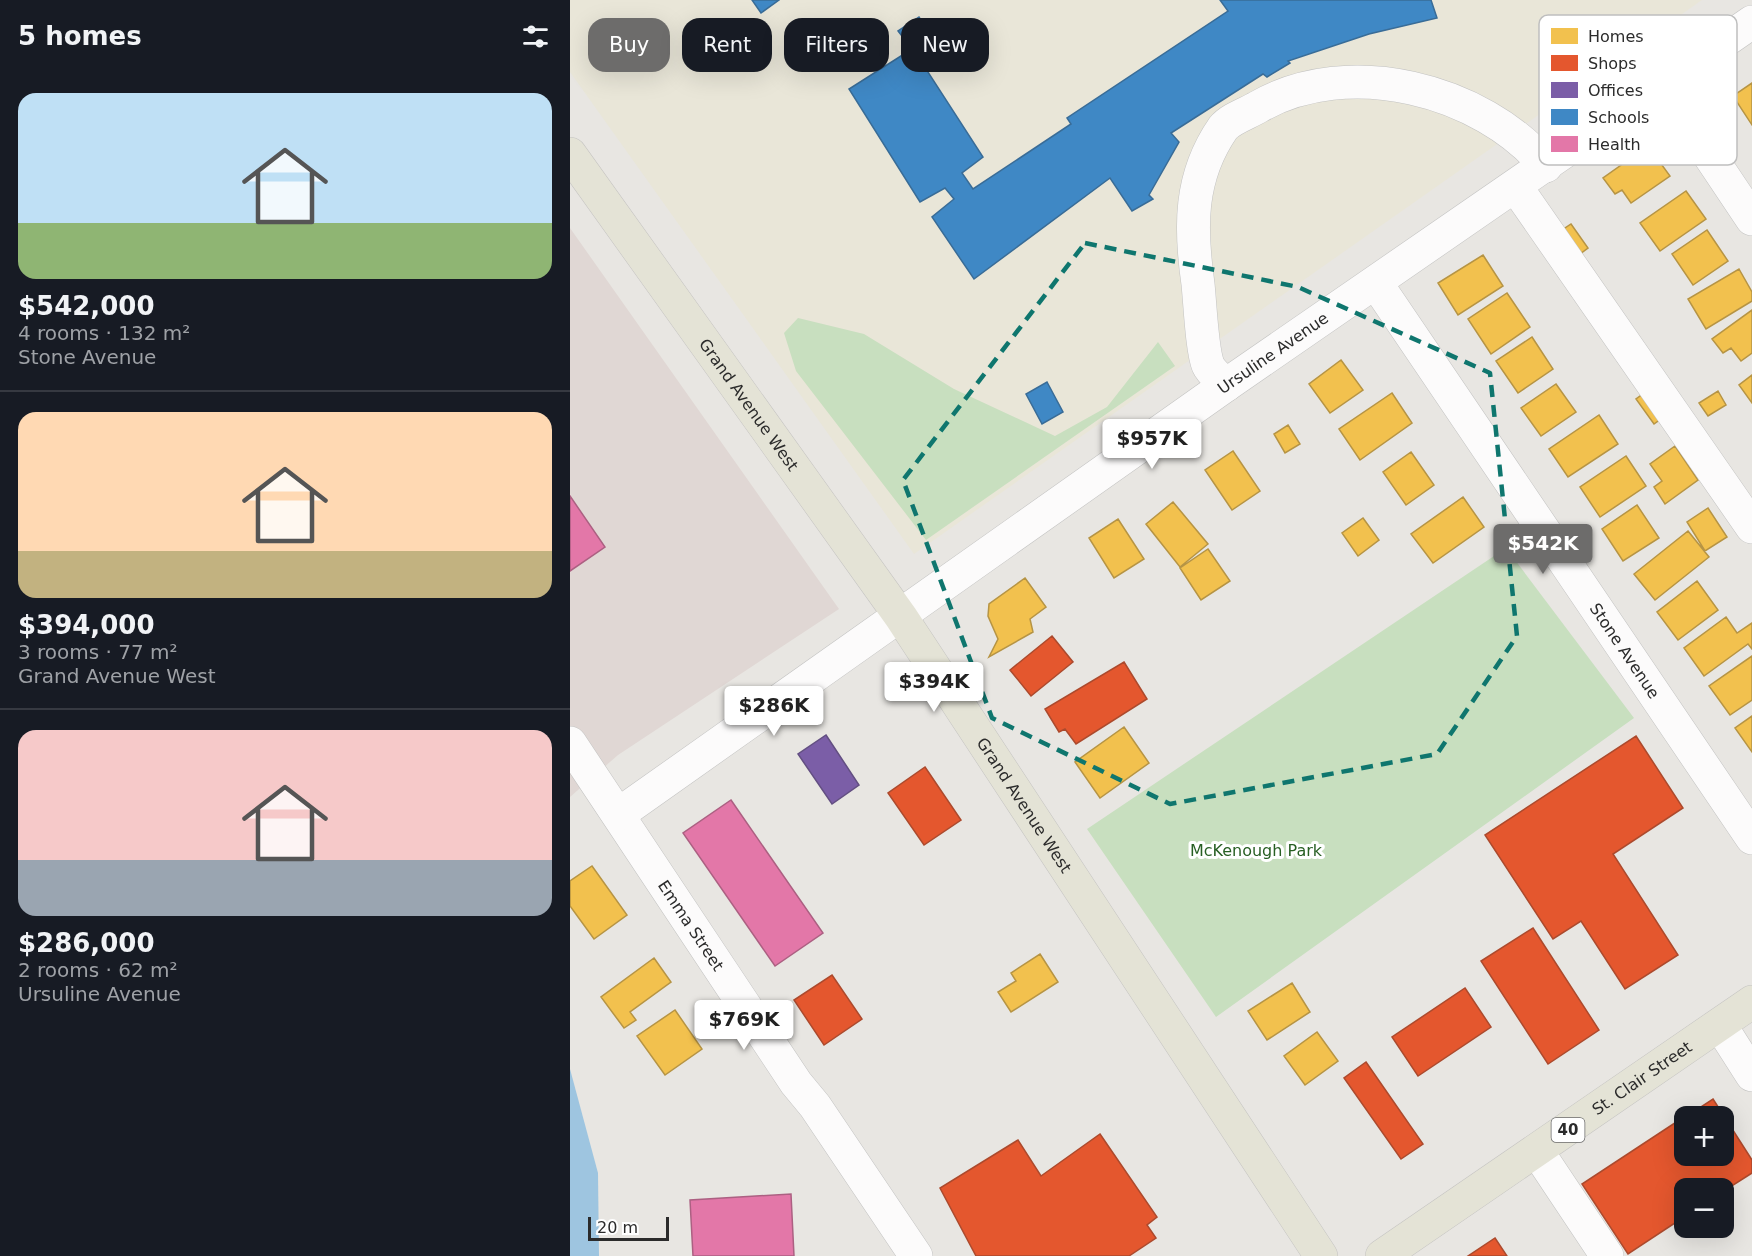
<!DOCTYPE html>
<html lang="en">
<head>
<meta charset="utf-8">
<style>
	:root { --surface:#171b24; --page:#242831; --text:#f1f3f6; --muted:#9ea1a6; --line:#363941; --accent:#6d6c6b }
	body { margin:0; font-family:"DejaVu Sans",sans-serif; background:var(--page); color:var(--text); height:100vh; display:flex; flex-direction:column; font-size:22px; white-space:nowrap }
	* { box-sizing:border-box; margin:0 }
	p { font-size:20px; color:var(--muted) }
	.icon { flex:none; width:33px; height:33px; fill:none; stroke:currentColor; stroke-width:2; stroke-linecap:round; stroke-linejoin:round }
	.map { position:relative; flex:1; overflow:hidden }
	.panel { display:flex; flex-direction:column; background:var(--surface); width:570px }
	.panel>* { flex:none }
	.guide { position:absolute; left:18px; top:18px; width:570px; height:54px; display:flex; gap:12px }
	.buttons { position:absolute; left:1104px; top:1106px; display:grid; gap:12px }
	.buttons a { display:grid; place-items:center; width:60px; height:60px; border-radius:12px; background:var(--surface); box-shadow:0 6px 24px #0002; font-size:30px }
	.scale { position:absolute; left:18px; bottom:15px; width:81px; box-sizing:border-box; padding-left:6px; border:3px solid #2b2b2b; border-top:0; font-size:16px; line-height:21px; white-space:nowrap; color:#2b2b2b; -webkit-text-stroke:4px #fff; paint-order:stroke }
	.price { position:absolute; translate:-50% -51px; padding:0 14px; border-radius:6px; background:#fff; color:#222; font-size:20px; line-height:39px; filter:drop-shadow(0 2px 3px #0008) }
	.price::after { content:''; position:absolute; left:50%; top:36px; width:18px; height:14px; margin-left:-9px; background:inherit; clip-path:polygon(0 0,100% 0,50% 100%) }
	.price.active { background:var(--accent); color:#fff }
	ul { padding:0; list-style:none }
	li { display:grid; align-content:center; gap:12px; height:318px; padding:0 18px }
	li+li { border-top:2px solid var(--line) }
	li span { display:grid; place-items:center; height:186px; border-radius:18px; color:#555 }
	li>.icon { margin-inline-start:auto }
	span .icon { width:108px; height:108px; fill:#fffc; stroke-width:1 }
	li b { font-size:26px }
	h2 { display:flex; justify-content:space-between; align-items:center; height:72px; padding:0 18px; font-size:26px }
	.pill { padding:0 21px; border-radius:18px; background:var(--surface); box-shadow:0 6px 24px #0002; font-size:21px; line-height:54px }
	.pill.active { background:var(--accent); color:#fff }
	main { display:flex; flex:1; min-height:0 }
	.map>svg:first-child { display:block }
	.education { fill:#e9e6d8 }
	.medical { fill:#e0d7d4 }
	.green { fill:#c8dfbf }
	.water { fill:#9ec5e0 }
	.homes { fill:#f2c14e; stroke:#b69444; stroke-width:1.5 }
	.shops { fill:#e4572e; stroke:#ac4a2d; stroke-width:1.5 }
	.offices { fill:#7b5ea7; stroke:#634f82; stroke-width:1.5 }
	.schools { fill:#3f88c5; stroke:#396c97; stroke-width:1.5 }
	.health { fill:#e377a8; stroke:#ac6082; stroke-width:1.5 }
	.lines { fill:none; stroke-linecap:round; stroke-linejoin:round }
	.minor-casing { stroke:#c2c2c1; stroke-width:34 }
	.major-casing { stroke:#c5c4c2; stroke-width:34 }
	.minor { stroke:#fcfbfb; stroke-width:33 }
	.major { stroke:#e4e3d6; stroke-width:33 }
	.marked { fill:none; stroke:#0f766e; stroke-width:4.5; stroke-dasharray:12 8; stroke-linejoin:round }
	.labels { text-anchor:middle; dominant-baseline:central; stroke-width:6; stroke-linejoin:round; paint-order:stroke }
	.shield { fill:#fff; stroke:#6b6b6b; stroke-width:1.5 }
	.shield-label { font-size:15px; font-weight:bold; fill:#2b2b2b }
	.street-label { font-size:16px; fill:#2b2b2b; stroke:#fff }
	.park-label { font-size:16px; fill:#275f23; stroke:#fff }
	.key { fill:#fff; stroke:#bfbfbf; stroke-width:1.5 }
	.key-label { font-size:16px; fill:#2b2b2b }
</style>
</head>
<body>
<main>
<section class="panel">
<h2>5 homes<svg class="icon" aria-label="filters" viewBox="0 0 24 24"><path d="M4 7h16M4 17h16"/><circle cx="9" cy="7" r="2"/><circle cx="15" cy="17" r="2"/></svg></h2>
<ul>
<li><span style="background:linear-gradient(#bfe0f5 70%,#8fb573 0)"><svg class="icon" aria-label="home" viewBox="0 0 24 24"><path d="M3 11l9-7 9 7M6 9v11h12V9"/></svg></span><div><b>$542,000</b><p>4 rooms · 132 m²</p><p>Stone Avenue</p></div></li>
<li><span style="background:linear-gradient(#ffd9b3 75%,#c2b280 0)"><svg class="icon" aria-label="home" viewBox="0 0 24 24"><path d="M3 11l9-7 9 7M6 9v11h12V9"/></svg></span><div><b>$394,000</b><p>3 rooms · 77 m²</p><p>Grand Avenue West</p></div></li>
<li><span style="background:linear-gradient(#f6c9c9 70%,#9aa5b1 0)"><svg class="icon" aria-label="home" viewBox="0 0 24 24"><path d="M3 11l9-7 9 7M6 9v11h12V9"/></svg></span><div><b>$286,000</b><p>2 rooms · 62 m²</p><p>Ursuline Avenue</p></div></li>
</ul>
</section>
<div class="map">
<svg width="1182" height="1256" viewBox="0 0 1182 1256">
	<rect width="100%" height="100%" fill="#e8e6e2"/>
	<path class="education" d="M 0,0 L 1132,0 L 344,554 L 0,72 Z"/>
	<path class="medical" d="M 0,228 L 269,609 L 48,755 L 0,797 Z"/>
	<path class="green" d="M 228,318 L 294,334 L 384,389 L 485,436 L 537,407 L 588,342 L 605,366 L 356,540 L 226,371 L 214,333 Z
		M 936,548 L 1064,718 L 646,1017 L 517,829 Z"/>
	<path class="water" d="M 0,1069 L 28,1173 L 29,1256 L 0,1256 Z"/>
	<path class="homes" d="M 1182,83 L 1182,125 L 1163,96 Z
		M 1078,146 L 1100,176 L 1061,203 L 1052,190 L 1045,194 L 1033,178 Z
		M 1116,191 L 1136,219 L 1090,251 L 1070,223 Z
		M 1001,224 L 1018,248 L 1006,257 L 989,232 Z
		M 1137,230 L 1158,261 L 1123,285 L 1102,254 Z
		M 913,255 L 933,286 L 888,315 L 868,283 Z
		M 1169,269 L 1182,292 L 1182,301 L 1136,329 L 1118,299 Z
		M 937,293 L 960,327 L 921,354 L 898,319 Z
		M 1182,310 L 1182,353 L 1171,361 L 1161,348 L 1153,353 L 1142,339 Z
		M 962,337 L 983,369 L 948,393 L 926,361 Z
		M 771,360 L 793,390 L 760,413 L 739,384 Z
		M 1182,375 L 1182,403 L 1169,385 Z
		M 986,384 L 1006,412 L 971,436 L 951,408 Z
		M 1077,391 L 1095,416 L 1084,424 L 1066,399 Z
		M 1148,391 L 1156,405 L 1138,416 L 1129,403 Z
		M 822,393 L 842,423 L 790,460 L 769,429 Z
		M 1029,415 L 1048,444 L 998,477 L 979,449 Z
		M 718,425 L 730,444 L 715,453 L 704,434 Z
		M 1105,446 L 1128,480 L 1095,504 L 1084,487 L 1092,481 L 1080,464 Z
		M 663,451 L 690,491 L 662,510 L 635,470 Z
		M 841,452 L 864,485 L 836,505 L 813,472 Z
		M 1056,456 L 1076,486 L 1030,517 L 1010,487 Z
		M 893,497 L 914,527 L 863,563 L 841,534 Z
		M 603,502 L 638,544 L 610,567 L 576,524 Z
		M 1067,505 L 1089,538 L 1053,561 L 1032,529 Z
		M 1138,508 L 1157,537 L 1135,551 L 1117,522 Z
		M 793,518 L 809,540 L 788,556 L 772,533 Z
		M 548,519 L 574,559 L 544,578 L 519,538 Z
		M 1118,531 L 1139,557 L 1085,600 L 1064,574 Z
		M 638,549 L 660,581 L 631,600 L 610,568 Z
		M 455,578 L 476,607 L 460,619 L 463,632 L 419,657 L 428,639 L 418,616 L 419,604 Z
		M 1127,581 L 1148,610 L 1108,640 L 1087,612 Z
		M 1156,617 L 1167,633 L 1182,623 L 1182,649 L 1178,644 L 1134,676 L 1114,648 Z
		M 1182,656 L 1182,700 L 1160,715 L 1139,686 Z
		M 1182,716 L 1182,752 L 1165,728 Z
		M 554,727 L 579,763 L 530,798 L 505,762 Z
		M 22,866 L 57,915 L 24,939 L 0,906 L 0,881 Z
		M 470,954 L 488,982 L 441,1012 L 428,992 L 446,981 L 441,973 Z
		M 84,958 L 101,982 L 60,1012 L 66,1020 L 54,1028 L 31,997 Z
		M 722,983 L 740,1012 L 697,1040 L 678,1011 Z
		M 105,1010 L 132,1049 L 95,1075 L 67,1036 Z
		M 747,1032 L 768,1061 L 735,1085 L 714,1056 Z"/>
	<path class="shops" d="M 482,636 L 503,662 L 461,696 L 440,670 Z
		M 554,662 L 577,699 L 506,744 L 495,729 L 489,732 L 475,709 Z
		M 1066,736 L 1113,808 L 1043,854 L 1108,955 L 1055,989 L 1011,921 L 983,939 L 915,835 Z
		M 355,767 L 391,820 L 354,845 L 318,793 Z
		M 963,928 L 1029,1030 L 978,1064 L 911,961 Z
		M 262,975 L 292,1019 L 254,1045 L 224,1000 Z
		M 895,988 L 921,1027 L 848,1076 L 822,1037 Z
		M 796,1062 L 853,1144 L 831,1159 L 774,1078 Z
		M 1143,1099 L 1182,1160 L 1182,1173 L 1154,1191 L 1154,1188 L 1114,1188 L 1114,1217 L 1058,1254 L 1012,1184 L 1114,1117 L 1114,1155 L 1154,1155 L 1154,1116 L 1117,1116 Z
		M 530,1134 L 587,1217 L 577,1225 L 586,1238 L 559,1256 L 406,1256 L 370,1188 L 448,1140 L 471,1176 Z
		M 925,1238 L 937,1256 L 898,1256 Z"/>
	<path class="offices" d="M 256,735 L 289,785 L 262,804 L 228,754 Z"/>
	<path class="schools" d="M 182,0 L 209,0 L 191,13 Z
		M 650,0 L 861,0 L 867,18 L 799,34 L 718,61 L 720,63 L 697,77 L 693,74 L 601,133 L 609,142 L 579,195 L 583,199 L 562,211 L 540,178 L 404,279 L 362,217 L 384,199 L 375,188 L 350,202 L 279,89 L 342,49 L 328,31 L 349,17 L 373,51 L 354,66 L 413,157 L 392,173 L 403,189 L 501,124 L 497,118 L 658,11 Z
		M 477,382 L 493,412 L 472,424 L 456,394 Z"/>
	<path class="health" d="M 0,496 L 35,547 L 0,571 Z
		M 161,800 L 253,933 L 205,966 L 113,833 Z
		M 221,1194 L 224,1256 L 123,1256 L 120,1200 Z"/>
	<g class="lines">
		<defs>
			<g id="minor">
				<path d="M 1093,86 L 1182,219"/>
				<path d="M 946,187 L 1182,527"/>
				<path id="s1" d="M 806,283 L 1182,838"/>
				<path d="M 656,385 C 651,380 641,372 638,365 C 632,350 630,303 628,284 C 620,228 619,177 653,128 C 660,119 678,113 688,107 C 778,55 912,89 976,166"/>
				<path id="s2" d="M 0,743 L 226,1083 L 245,1106 L 346,1256"/>
				<path id="s3" d="M 49,814 L 656,385 L 1182,22"/>
				<path d="M 1150,1025 L 1182,1075"/>
				<path d="M 967,1151 L 1037,1256"/>
			</g>
			<g id="major">
				<path id="s4" d="M 0,154 L 331,617 L 751,1256"/>
				<path id="s5" d="M 812,1256 L 1182,1002"/>
			</g>
		</defs>
		<use href="#minor" class="minor-casing"/>
		<use href="#major" class="major-casing"/>
		<use href="#minor" class="minor"/>
		<use href="#major" class="major"/>
	</g>
	<path class="marked" d="M 515,243 L 728,287 L 920,373 L 947,636 L 867,754 L 600,804 L 422,718 L 333,480 Z"/>
	<g class="labels">
		<rect class="shield" x="981.5" y="1118" width="33" height="24" rx="4.5"/>
		<g class="shield-label">
			<text x="998" y="1130">40</text>
		</g>
		<g class="street-label">
			<text stroke="none"><textPath href="#s3" startOffset="800">Ursuline Avenue</textPath></text>
			<text stroke="none"><textPath href="#s4" startOffset="308">Grand Avenue West</textPath></text>
			<text stroke="none"><textPath href="#s1" startOffset="444">Stone Avenue</textPath></text>
			<text stroke="none"><textPath href="#s4" startOffset="794">Grand Avenue West</textPath></text>
			<text stroke="none"><textPath href="#s2" startOffset="219">Emma Street</textPath></text>
			<text stroke="none"><textPath href="#s5" startOffset="315">St. Clair Street</textPath></text>
		</g>
		<g class="park-label">
			<text x="686" y="850">McKenough Park</text>
		</g>
	</g>
	<rect x="969" y="15" width="198" height="150" rx="9" class="key"/>
	<rect x="981" y="28" width="27" height="16" fill="#f2c14e"/>
	<rect x="981" y="55" width="27" height="16" fill="#e4572e"/>
	<rect x="981" y="82" width="27" height="16" fill="#7b5ea7"/>
	<rect x="981" y="109" width="27" height="16" fill="#3f88c5"/>
	<rect x="981" y="136" width="27" height="16" fill="#e377a8"/>
	<g class="key-label">
		<text x="1018" y="42">Homes</text>
		<text x="1018" y="69">Shops</text>
		<text x="1018" y="96">Offices</text>
		<text x="1018" y="123">Schools</text>
		<text x="1018" y="150">Health</text>
	</g>
</svg>
<div class="buttons">
<a>+</a>
<a>−</a>
</div>
<div class="scale">20 m</div>
<b class="price" style="left:582px;top:470px">$957K</b>
<b class="price active" style="left:973px;top:575px">$542K</b>
<b class="price" style="left:364px;top:713px">$394K</b>
<b class="price" style="left:204px;top:737px">$286K</b>
<b class="price" style="left:174px;top:1051px">$769K</b>
<div class="guide">
<a class="pill active">Buy</a>
<a class="pill">Rent</a>
<a class="pill">Filters</a>
<a class="pill">New</a>
</div>
</div>
</main>
</body>
</html>
